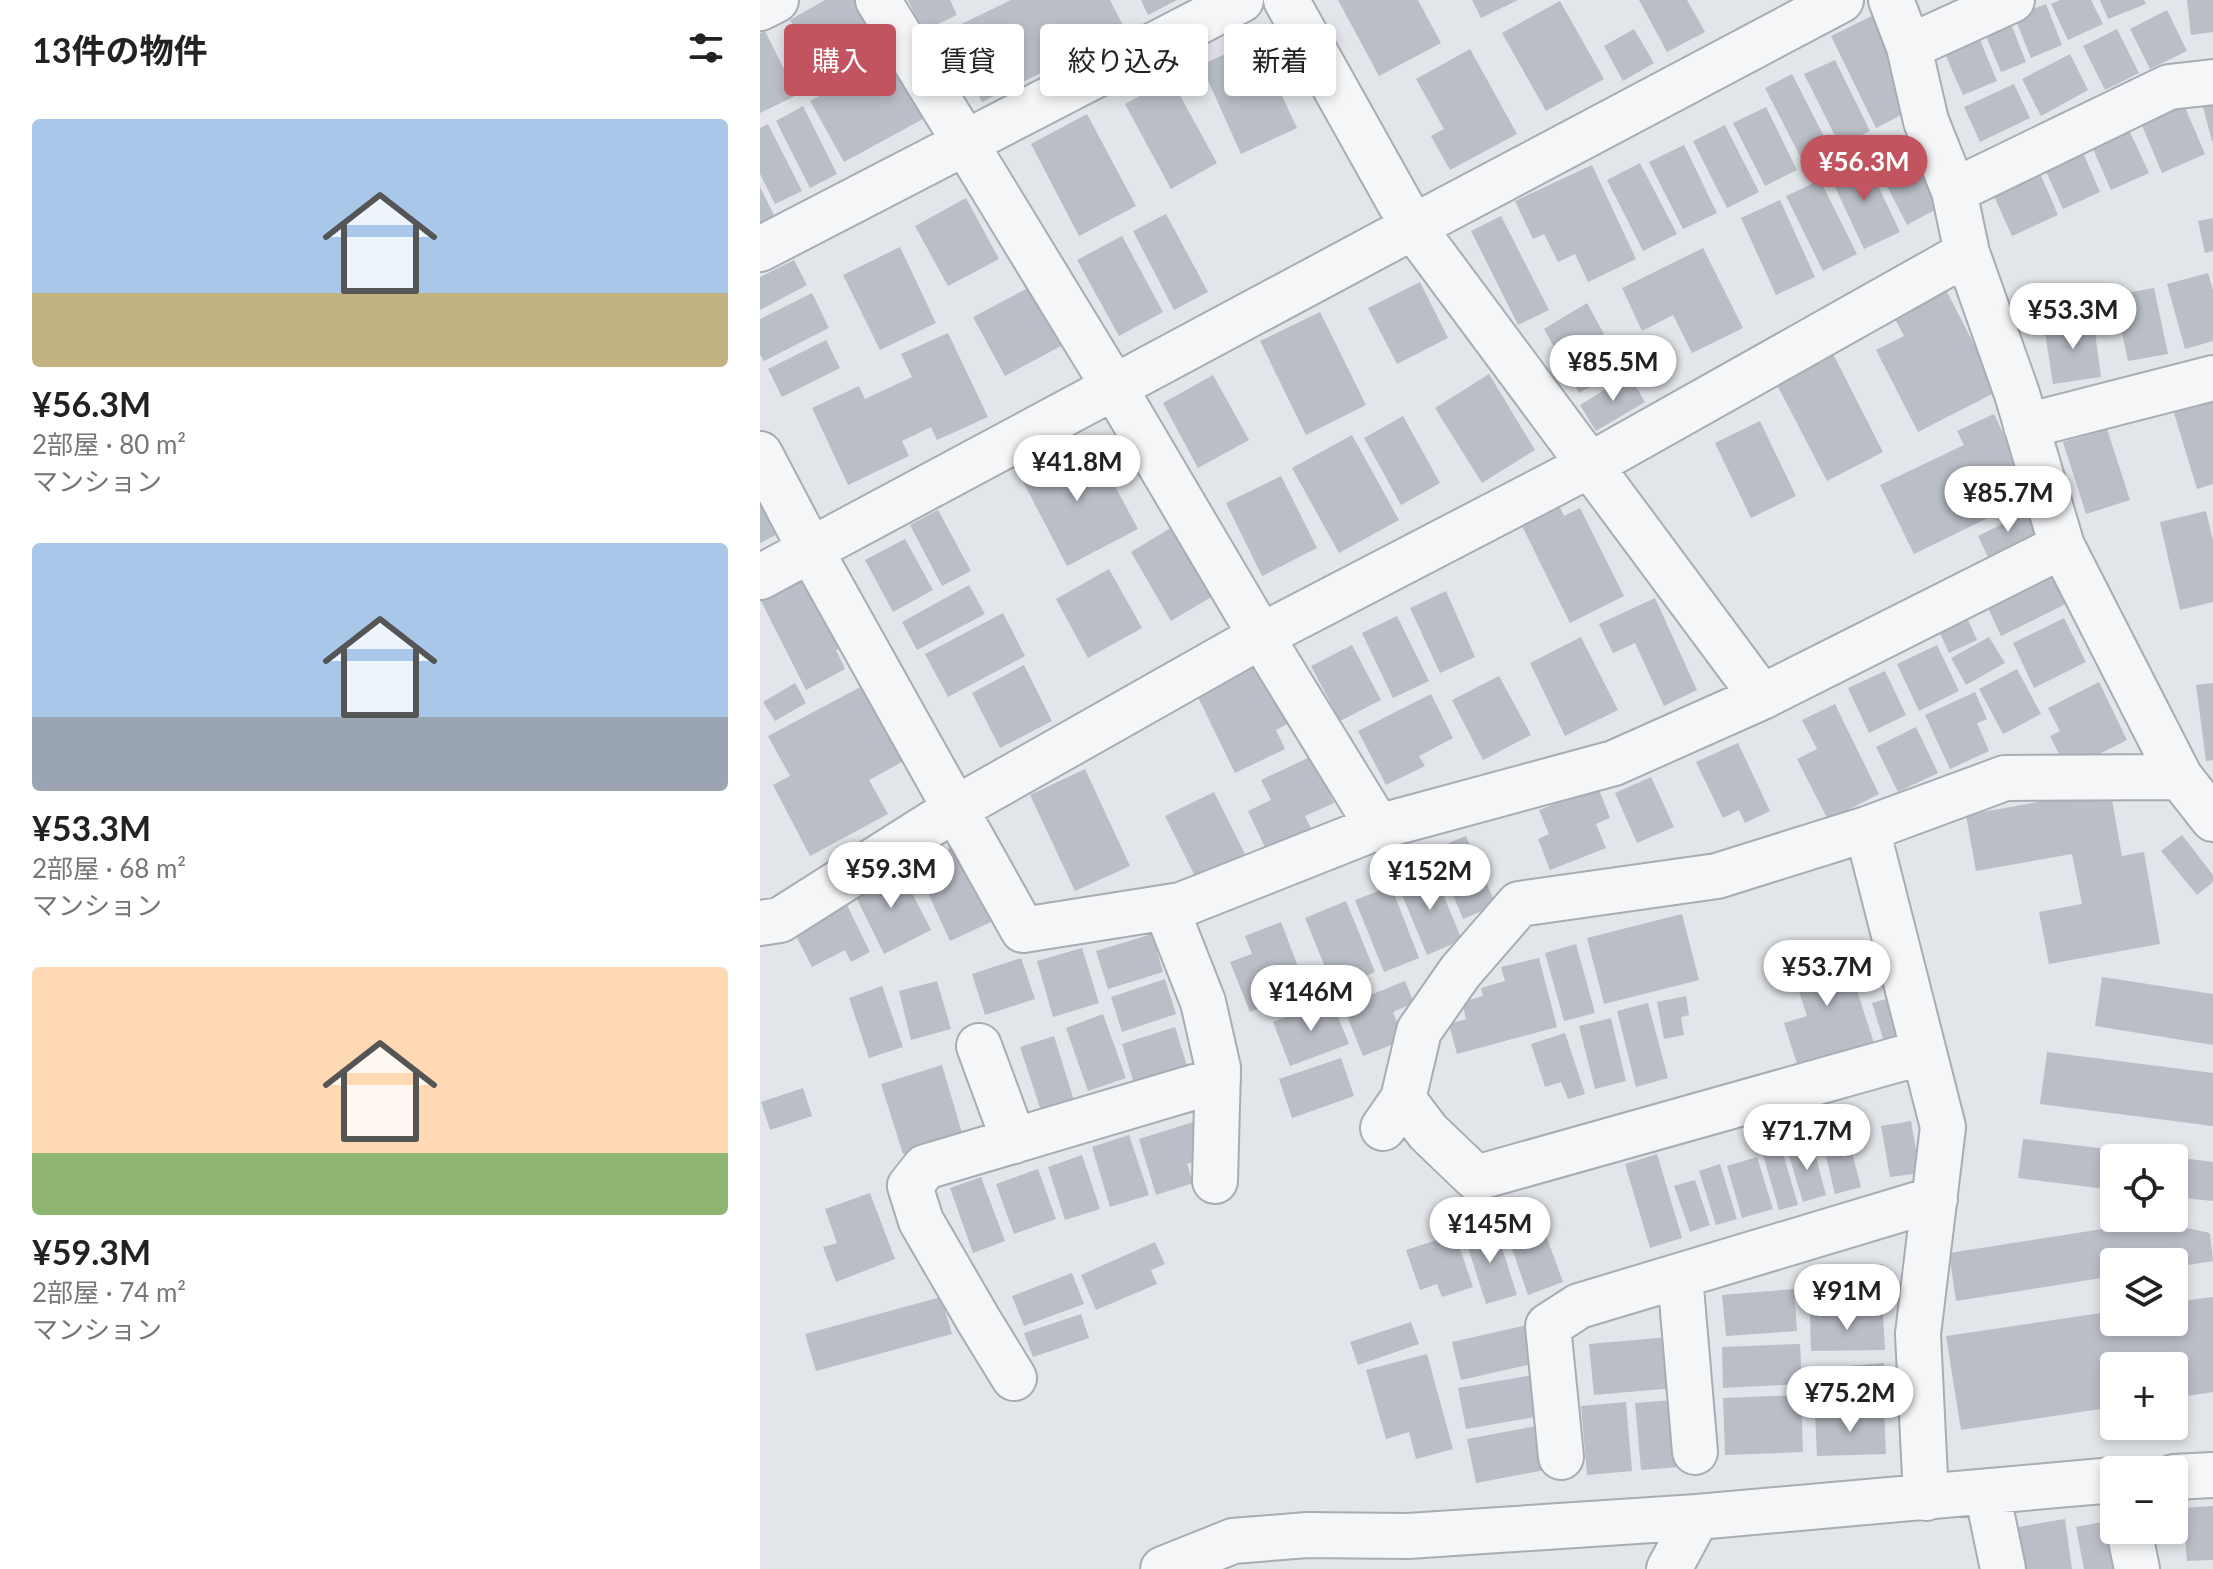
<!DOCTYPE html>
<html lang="ja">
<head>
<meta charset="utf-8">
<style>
	:root { --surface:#fff; --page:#f2f2f2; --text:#222; --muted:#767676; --accent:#c2545f }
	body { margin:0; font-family:Lato,"Noto Sans JP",sans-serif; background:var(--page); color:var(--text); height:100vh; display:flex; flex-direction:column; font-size:30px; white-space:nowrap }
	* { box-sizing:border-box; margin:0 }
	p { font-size:26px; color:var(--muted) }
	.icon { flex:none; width:44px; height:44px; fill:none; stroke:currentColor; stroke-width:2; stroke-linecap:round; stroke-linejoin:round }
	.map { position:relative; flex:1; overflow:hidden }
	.panel { display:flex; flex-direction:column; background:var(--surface); width:760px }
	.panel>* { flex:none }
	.guide { position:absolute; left:24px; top:24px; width:760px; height:72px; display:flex; gap:16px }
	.tools { position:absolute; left:1340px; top:1144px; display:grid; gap:16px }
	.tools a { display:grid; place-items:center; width:88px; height:88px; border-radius:8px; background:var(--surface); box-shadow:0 4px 12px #0003; font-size:40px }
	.price { position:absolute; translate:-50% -68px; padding:0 18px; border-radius:28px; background:#fff; color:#222; font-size:26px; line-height:52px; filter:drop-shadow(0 2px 4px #0008) }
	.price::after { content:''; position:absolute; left:50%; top:48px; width:24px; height:18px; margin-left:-12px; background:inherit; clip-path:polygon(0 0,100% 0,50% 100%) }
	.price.on { background:var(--accent); color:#fff }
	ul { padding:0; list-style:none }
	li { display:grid; align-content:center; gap:16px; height:424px; padding:0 32px }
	li span { display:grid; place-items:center; height:248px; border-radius:8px; color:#555 }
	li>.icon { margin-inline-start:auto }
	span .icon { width:144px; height:144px; fill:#fffc; stroke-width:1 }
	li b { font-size:34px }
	h2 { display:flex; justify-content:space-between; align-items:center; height:96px; padding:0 32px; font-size:34px }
	.tag { padding:0 28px; border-radius:8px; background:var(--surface); box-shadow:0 4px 12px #0003; font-size:28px; line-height:72px }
	.tag.on { background:var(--accent); color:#fff }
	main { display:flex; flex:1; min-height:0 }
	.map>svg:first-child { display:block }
	.building { fill:#babec6 }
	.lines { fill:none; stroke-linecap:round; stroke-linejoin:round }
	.minor-casing { stroke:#a8acb3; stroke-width:48 }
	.minor { stroke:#f5f6f8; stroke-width:44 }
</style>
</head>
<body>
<main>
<section class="panel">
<h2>13件の物件<svg class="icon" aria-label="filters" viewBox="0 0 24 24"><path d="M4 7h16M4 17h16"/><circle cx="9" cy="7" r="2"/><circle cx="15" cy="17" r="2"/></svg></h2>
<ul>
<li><span style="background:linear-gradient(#a9c7e8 70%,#c2b280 0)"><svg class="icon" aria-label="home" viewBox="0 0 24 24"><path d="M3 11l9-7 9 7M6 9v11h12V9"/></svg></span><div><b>¥56.3M</b><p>2部屋 · 80 m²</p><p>マンション</p></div></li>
<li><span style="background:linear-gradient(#a9c7e8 70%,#9aa5b1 0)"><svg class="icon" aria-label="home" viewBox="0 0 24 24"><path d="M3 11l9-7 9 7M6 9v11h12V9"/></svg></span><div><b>¥53.3M</b><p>2部屋 · 68 m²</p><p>マンション</p></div></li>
<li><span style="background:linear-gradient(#ffd9b3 75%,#8fb573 0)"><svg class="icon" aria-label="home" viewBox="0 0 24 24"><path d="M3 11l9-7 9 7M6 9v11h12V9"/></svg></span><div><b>¥59.3M</b><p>2部屋 · 74 m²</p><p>マンション</p></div></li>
</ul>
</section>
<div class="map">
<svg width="1453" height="1569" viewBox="0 0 1453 1569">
	<rect width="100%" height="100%" fill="#e2e5e9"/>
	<path class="building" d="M 65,0 L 97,0 L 119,41 L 59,74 L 30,20 Z
		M 148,0 L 190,0 L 197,15 L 163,31 Z
		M 251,0 L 350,0 L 366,31 L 222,102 L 187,31 Z
		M 381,0 L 417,0 L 388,15 Z
		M 578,0 L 658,0 L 681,43 L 619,76 Z
		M 712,0 L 758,0 L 721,18 Z
		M 879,0 L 927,0 L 945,32 L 907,52 Z
		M 1300,0 L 1331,0 L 1343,24 L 1308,40 L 1291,4 Z
		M 1340,0 L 1384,0 L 1386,4 L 1348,19 Z
		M 1427,0 L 1453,0 L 1453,32 L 1431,35 Z
		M 800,1 L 844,79 L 786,111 L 742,33 Z
		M 1286,4 L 1302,45 L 1271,58 L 1254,16 Z
		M 1407,10 L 1427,51 L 1390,69 L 1370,29 Z
		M 1116,14 L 1140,64 L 1131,69 L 1151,110 L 1116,128 L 1071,36 Z
		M 1249,19 L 1266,62 L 1241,72 L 1223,29 Z
		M 874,29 L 894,63 L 863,81 L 844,46 Z
		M 1357,29 L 1379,73 L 1345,90 L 1323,46 Z
		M 1216,30 L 1237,81 L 1203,95 L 1181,45 Z
		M 5,31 L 37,95 L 0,113 L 0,33 Z
		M 496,40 L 537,128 L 481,154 L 441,65 Z
		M 710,49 L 757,134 L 690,170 L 671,136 L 684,129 L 656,79 Z
		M 1310,54 L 1328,90 L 1281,116 L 1262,79 Z
		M 130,58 L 163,119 L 84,162 L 50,101 Z
		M 1075,60 L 1110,131 L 1080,146 L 1044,74 Z
		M 1032,74 L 1072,152 L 1045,166 L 1005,88 Z
		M 411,79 L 457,163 L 411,189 L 365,104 Z
		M 1254,84 L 1270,118 L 1220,142 L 1204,107 Z
		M 1453,100 L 1453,140 L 1452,141 L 1442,103 Z
		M 1424,105 L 1445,154 L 1402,173 L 1381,123 Z
		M 43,106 L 77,174 L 50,188 L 16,121 Z
		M 1006,107 L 1037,170 L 1005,186 L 973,123 Z
		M 327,114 L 376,206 L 319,236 L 271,144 Z
		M 8,124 L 42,191 L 15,204 L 0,174 L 0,128 Z
		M 965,125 L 999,192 L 967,208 L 933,141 Z
		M 1369,130 L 1389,173 L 1351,190 L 1332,147 Z
		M 1146,135 L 1182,206 L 1147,225 L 1110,153 Z
		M 924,145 L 957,213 L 923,229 L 889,162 Z
		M 1323,153 L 1340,192 L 1303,209 L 1285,169 Z
		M 1105,158 L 1140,232 L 1104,249 L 1069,174 Z
		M 880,163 L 917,234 L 883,251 L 847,180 Z
		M 832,165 L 876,259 L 828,282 L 815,254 L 798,262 L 784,234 L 773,239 L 755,201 Z
		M 1279,171 L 1298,215 L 1252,236 L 1232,192 Z
		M 1060,180 L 1097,254 L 1063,271 L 1026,196 Z
		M 0,187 L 20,227 L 0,237 Z
		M 206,198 L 239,259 L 188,286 L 155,226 Z
		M 1020,200 L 1055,277 L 1016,295 L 981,218 Z
		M 406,214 L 448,292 L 414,310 L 373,231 Z
		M 741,216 L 789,310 L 758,325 L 711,231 Z
		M 1453,218 L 1453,251 L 1445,253 L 1438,221 Z
		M 362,236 L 403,312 L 359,336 L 317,260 Z
		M 140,247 L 176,323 L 120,350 L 83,275 Z
		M 943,248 L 983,328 L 932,353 L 913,315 L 882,331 L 862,288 Z
		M 34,260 L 47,285 L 0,310 L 0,277 Z
		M 1448,273 L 1453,290 L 1453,341 L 1425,349 L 1407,284 Z
		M 660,282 L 688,338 L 637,364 L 608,308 Z
		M 270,287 L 301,346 L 245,376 L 213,317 Z
		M 1394,288 L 1408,354 L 1368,361 L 1354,295 Z
		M 1186,290 L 1238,391 L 1158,432 L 1116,350 L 1144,336 L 1134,317 Z
		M 52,293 L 69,328 L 4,361 L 0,354 L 0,319 Z
		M 827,303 L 844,334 L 801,359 L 784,329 Z
		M 560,312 L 606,405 L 546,435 L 500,341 Z
		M 1333,318 L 1341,377 L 1293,384 L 1284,326 Z
		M 188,333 L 228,417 L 177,440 L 171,427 L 142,441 L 149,456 L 88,485 L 52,408 L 99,386 L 105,399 L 152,377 L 141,354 Z
		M 66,340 L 80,368 L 22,397 L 8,369 Z
		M 849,340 L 864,368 L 819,393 L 804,365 Z
		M 1071,350 L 1123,452 L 1067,481 L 1014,379 Z
		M 729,374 L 775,450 L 722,483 L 675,408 Z
		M 453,375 L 489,440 L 438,468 L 403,403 Z
		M 869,375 L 885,402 L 836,431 L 820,405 Z
		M 1453,401 L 1453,484 L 1437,489 L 1414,413 Z
		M 1234,414 L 1273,496 L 1154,554 L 1120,485 L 1204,445 L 1197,431 Z
		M 643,416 L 680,483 L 641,505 L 604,438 Z
		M 1000,421 L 1036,496 L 991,518 L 955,443 Z
		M 1347,429 L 1370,500 L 1326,514 L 1303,442 Z
		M 592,435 L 639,520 L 579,553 L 532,468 Z
		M 315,443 L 327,466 L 340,458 L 378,529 L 307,566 L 258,472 Z
		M 0,476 L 26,530 L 0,543 Z
		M 521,476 L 557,548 L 502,576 L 466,503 Z
		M 797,501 L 804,516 L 820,508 L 864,596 L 810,623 L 759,520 Z
		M 178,510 L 211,571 L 182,586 L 150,525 Z
		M 1446,511 L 1453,541 L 1453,602 L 1420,610 L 1400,522 Z
		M 1267,512 L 1277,533 L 1228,557 L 1218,536 Z
		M 422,521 L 453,596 L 411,621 L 371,552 Z
		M 145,539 L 173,590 L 133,612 L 105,560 Z
		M 1294,564 L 1312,601 L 1241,636 L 1223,597 Z
		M 349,569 L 382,628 L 328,658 L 296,599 Z
		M 55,573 L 90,642 L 76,650 L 85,669 L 46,690 L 1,601 Z
		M 209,585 L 225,614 L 157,650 L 142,622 Z
		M 686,591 L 715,657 L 680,673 L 650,608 Z
		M 895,598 L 937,690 L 904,706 L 875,643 L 853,653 L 839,624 Z
		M 243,613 L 265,656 L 188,697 L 165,654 Z
		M 637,616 L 669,681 L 633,698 L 602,633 Z
		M 1207,618 L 1217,640 L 1189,653 L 1179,631 Z
		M 1304,618 L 1326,662 L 1274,688 L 1253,643 Z
		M 821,637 L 858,710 L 805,736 L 770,663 Z
		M 1229,637 L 1245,663 L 1206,685 L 1191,658 Z
		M 592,645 L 621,700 L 580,721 L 551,666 Z
		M 1177,645 L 1199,691 L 1159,711 L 1137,664 Z
		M 497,658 L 529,723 L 516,730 L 525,749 L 475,773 L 434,689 Z
		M 264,665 L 292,721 L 240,748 L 212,693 Z
		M 1257,669 L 1281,714 L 1243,734 L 1219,689 Z
		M 1125,671 L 1146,715 L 1109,733 L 1088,688 Z
		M 739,676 L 771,735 L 723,760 L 692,700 Z
		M 110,682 L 151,757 L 109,780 L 128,814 L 50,856 L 13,785 L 30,776 L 8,736 Z
		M 1339,682 L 1367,740 L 1319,764 L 1303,762 L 1290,736 L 1300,731 L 1288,708 Z
		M 35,683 L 46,703 L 15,721 L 3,702 Z
		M 1453,683 L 1453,760 L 1446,761 L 1436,685 Z
		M 1215,692 L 1227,719 L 1217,723 L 1229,751 L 1190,769 L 1165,715 Z
		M 671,694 L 693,738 L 659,756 L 665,766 L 626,785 L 598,731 Z
		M 1075,704 L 1119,794 L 1068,820 L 1037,759 L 1057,749 L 1042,720 Z
		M 1156,727 L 1178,773 L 1138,792 L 1116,747 Z
		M 978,743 L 1010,811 L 985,823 L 979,810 L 963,818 L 936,762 Z
		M 552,756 L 574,803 L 545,816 L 554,834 L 509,856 L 488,811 L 511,800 L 501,780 Z
		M 325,769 L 370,866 L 315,891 L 270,795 Z
		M 891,777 L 914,827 L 877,843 L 855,793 Z
		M 838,787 L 850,818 L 836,824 L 846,848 L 790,870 L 778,839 L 789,834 L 779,810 Z
		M 1350,789 L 1362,856 L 1384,852 L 1400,944 L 1289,964 L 1279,912 L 1322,904 L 1312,854 L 1216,871 L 1206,815 Z
		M 454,792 L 487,858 L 438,882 L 405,816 Z
		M 1422,835 L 1453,875 L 1453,882 L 1437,895 L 1401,851 Z
		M 706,836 L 736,905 L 703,919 L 674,849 Z
		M 195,846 L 231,922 L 190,941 L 155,865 Z
		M 138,866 L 171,930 L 124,954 L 92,889 Z
		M 673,870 L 702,940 L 667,955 L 638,885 Z
		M 631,886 L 659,958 L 624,972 L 595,900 Z
		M 84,899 L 110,952 L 91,962 L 85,950 L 52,967 L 31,926 Z
		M 586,901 L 615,972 L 574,989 L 545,918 Z
		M 922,914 L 939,980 L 844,1004 L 827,938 Z
		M 521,922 L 547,990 L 490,1012 L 470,962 L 492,954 L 485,936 Z
		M 392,934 L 403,972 L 348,989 L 336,951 Z
		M 816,944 L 835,1013 L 804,1021 L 785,953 Z
		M 1082,944 L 1114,1043 L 1038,1067 L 1024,1023 L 1047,1016 L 1029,961 Z
		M 322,948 L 339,1003 L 293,1017 L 277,961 Z
		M 261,958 L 275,999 L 225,1015 L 212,974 Z
		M 779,958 L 797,1027 L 697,1054 L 689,1024 L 706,1019 L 702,1002 L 723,996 L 721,988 L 745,981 L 741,967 Z
		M 1342,977 L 1453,994 L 1453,1045 L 1335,1026 Z
		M 405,979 L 416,1014 L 362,1032 L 351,997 Z
		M 177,981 L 191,1029 L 151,1040 L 139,991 Z
		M 645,981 L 654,1003 L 633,1012 L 644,1040 L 603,1056 L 583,1006 Z
		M 122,986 L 143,1047 L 109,1058 L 89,998 Z
		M 926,996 L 929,1015 L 921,1017 L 924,1035 L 904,1039 L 897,1002 Z
		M 1136,996 L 1150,1041 L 1126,1048 L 1112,1003 Z
		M 571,999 L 589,1044 L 530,1066 L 513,1022 Z
		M 888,1003 L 908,1078 L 876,1087 L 857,1011 Z
		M 343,1014 L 366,1078 L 328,1091 L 306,1028 Z
		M 851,1018 L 866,1081 L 835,1089 L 819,1026 Z
		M 415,1027 L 428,1069 L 375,1087 L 362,1044 Z
		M 805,1033 L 825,1094 L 808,1099 L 801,1082 L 785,1087 L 771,1044 Z
		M 294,1036 L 315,1104 L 282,1114 L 260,1047 Z
		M 1287,1052 L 1453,1073 L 1453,1126 L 1280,1104 Z
		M 581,1058 L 594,1096 L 532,1118 L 519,1079 Z
		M 182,1065 L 203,1136 L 143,1154 L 121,1084 Z
		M 43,1088 L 52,1116 L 10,1130 L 1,1102 Z
		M 1151,1121 L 1160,1173 L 1130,1177 L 1121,1126 Z
		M 433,1122 L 444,1158 L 427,1164 L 433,1183 L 396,1195 L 379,1139 Z
		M 1087,1134 L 1101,1187 L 1075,1194 L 1062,1140 Z
		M 369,1135 L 389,1195 L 350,1207 L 332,1147 Z
		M 1263,1139 L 1405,1156 L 1404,1158 L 1354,1158 L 1354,1190 L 1258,1178 Z
		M 1052,1142 L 1066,1195 L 1043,1202 L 1027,1149 Z
		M 1022,1150 L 1038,1205 L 1019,1210 L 1003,1155 Z
		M 897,1154 L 922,1238 L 890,1248 L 865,1164 Z
		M 322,1155 L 340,1209 L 305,1220 L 288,1167 Z
		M 997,1157 L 1013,1209 L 982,1218 L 967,1166 Z
		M 1414,1157 L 1453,1162 L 1453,1201 L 1414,1197 Z
		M 960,1164 L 977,1219 L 956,1225 L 939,1171 Z
		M 278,1169 L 296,1219 L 254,1234 L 236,1184 Z
		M 221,1177 L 245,1241 L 213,1253 L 190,1188 Z
		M 935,1180 L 950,1225 L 930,1232 L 914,1186 Z
		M 110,1193 L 135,1259 L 76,1282 L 63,1247 L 77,1243 L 65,1209 Z
		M 775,1205 L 803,1282 L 768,1295 L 741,1217 Z
		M 1394,1221 L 1450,1233 L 1453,1261 L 1414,1267 L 1414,1262 L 1354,1262 L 1354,1276 L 1196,1301 L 1189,1253 Z
		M 735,1226 L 757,1295 L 726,1304 L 704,1235 Z
		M 695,1234 L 713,1287 L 682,1297 L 677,1284 L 660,1290 L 646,1250 Z
		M 395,1242 L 405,1264 L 391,1270 L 397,1284 L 336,1310 L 321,1275 Z
		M 1123,1264 L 1123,1300 L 1050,1302 L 1049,1267 Z
		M 312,1273 L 324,1304 L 264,1326 L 252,1296 Z
		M 1034,1289 L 1037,1331 L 966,1336 L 962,1295 Z
		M 181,1297 L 192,1334 L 56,1371 L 45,1334 Z
		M 1453,1297 L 1453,1392 L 1414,1398 L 1414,1366 L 1354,1366 L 1354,1407 L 1201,1430 L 1186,1336 L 1354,1311 L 1354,1322 L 1414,1322 L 1414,1302 Z
		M 1123,1313 L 1125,1350 L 1051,1351 L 1050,1315 Z
		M 321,1314 L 329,1338 L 273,1357 L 264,1333 Z
		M 651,1322 L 659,1344 L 598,1365 L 590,1342 Z
		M 767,1325 L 776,1363 L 701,1380 L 692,1342 Z
		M 909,1337 L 914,1388 L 834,1395 L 829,1344 Z
		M 1040,1344 L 1042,1384 L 963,1388 L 962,1347 Z
		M 667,1354 L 693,1449 L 656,1459 L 649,1432 L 626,1439 L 606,1370 Z
		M 1124,1363 L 1127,1398 L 1056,1404 L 1053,1369 Z
		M 773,1375 L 781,1416 L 706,1429 L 698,1388 Z
		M 1041,1395 L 1043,1452 L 965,1455 L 963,1398 Z
		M 914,1400 L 920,1467 L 881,1470 L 875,1403 Z
		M 866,1402 L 872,1471 L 827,1475 L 821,1406 Z
		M 1124,1412 L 1126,1454 L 1057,1456 L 1055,1414 Z
		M 782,1425 L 790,1469 L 716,1483 L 707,1439 Z
		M 1453,1506 L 1453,1560 L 1427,1561 L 1422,1508 Z
		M 1305,1519 L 1312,1569 L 1265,1569 L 1258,1527 Z
		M 1353,1520 L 1362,1569 L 1324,1569 L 1316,1527 Z"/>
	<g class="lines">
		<defs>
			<path id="minor" d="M 118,0 L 354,387 L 501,636 L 618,827
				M 526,0 L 653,227 L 1002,697
				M 1131,0 L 1149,47 L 1166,121 L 1194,191 L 1207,253 L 1257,394 L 1302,546 L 1420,777 L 1453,819
				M 0,8 L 16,0
				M 1149,47 L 1252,0
				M 1194,191 L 1409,87 L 1453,82
				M 0,249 L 481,0
				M 1266,426 L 1453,378
				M 0,454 L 50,549 L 263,930 L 421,905 L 618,827 L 854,763 L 1002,697 L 1302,546
				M 0,577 L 653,227 L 1081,0
				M 1107,829 L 1183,1127 L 1158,1334 L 1166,1498
				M 406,908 L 443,1002 L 458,1068 L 455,1181
				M 0,923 L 20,920 L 195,809 L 501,636 L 830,465 L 1207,253
				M 219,1046 L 254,1141
				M 643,1099 L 668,1132 L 716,1178 L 1164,1052
				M 623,1128 L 643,1099 L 659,1031 L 700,972 L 759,904 L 957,876 L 1107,829 L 1245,778 L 1420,777
				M 920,1276 L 935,1452
				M 254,1378 L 219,1321 L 161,1221 L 150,1186 L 165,1167 L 458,1080
				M 801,1457 L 788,1326 L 819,1306 L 1175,1199
				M 1414,1477 L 1453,1475
				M 1227,1492 L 1243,1569
				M 1369,1530 L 1377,1569
				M 403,1569 L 473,1541 L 547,1535 L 648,1536 L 937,1517 L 1354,1480
				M 909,1569 L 937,1517"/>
		</defs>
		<use href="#minor" class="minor-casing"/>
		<use href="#minor" class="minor"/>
	</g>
</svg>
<div class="tools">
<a><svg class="icon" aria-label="locate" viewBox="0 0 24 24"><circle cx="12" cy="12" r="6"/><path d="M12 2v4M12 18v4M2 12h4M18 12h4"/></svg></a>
<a><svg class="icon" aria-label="layers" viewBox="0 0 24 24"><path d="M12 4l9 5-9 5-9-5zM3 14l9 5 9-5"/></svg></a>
<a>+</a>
<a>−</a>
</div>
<b class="price on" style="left:1104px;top:203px">¥56.3M</b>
<b class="price" style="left:1313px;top:351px">¥53.3M</b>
<b class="price" style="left:853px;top:403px">¥85.5M</b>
<b class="price" style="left:317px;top:503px">¥41.8M</b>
<b class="price" style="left:1248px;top:534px">¥85.7M</b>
<b class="price" style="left:131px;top:910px">¥59.3M</b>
<b class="price" style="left:670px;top:912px">¥152M</b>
<b class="price" style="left:1067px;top:1008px">¥53.7M</b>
<b class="price" style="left:551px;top:1033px">¥146M</b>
<b class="price" style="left:1047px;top:1172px">¥71.7M</b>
<b class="price" style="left:730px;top:1265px">¥145M</b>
<b class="price" style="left:1087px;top:1332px">¥91M</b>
<b class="price" style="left:1090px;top:1434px">¥75.2M</b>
<div class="guide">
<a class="tag on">購入</a>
<a class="tag">賃貸</a>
<a class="tag">絞り込み</a>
<a class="tag">新着</a>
</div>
</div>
</main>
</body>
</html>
